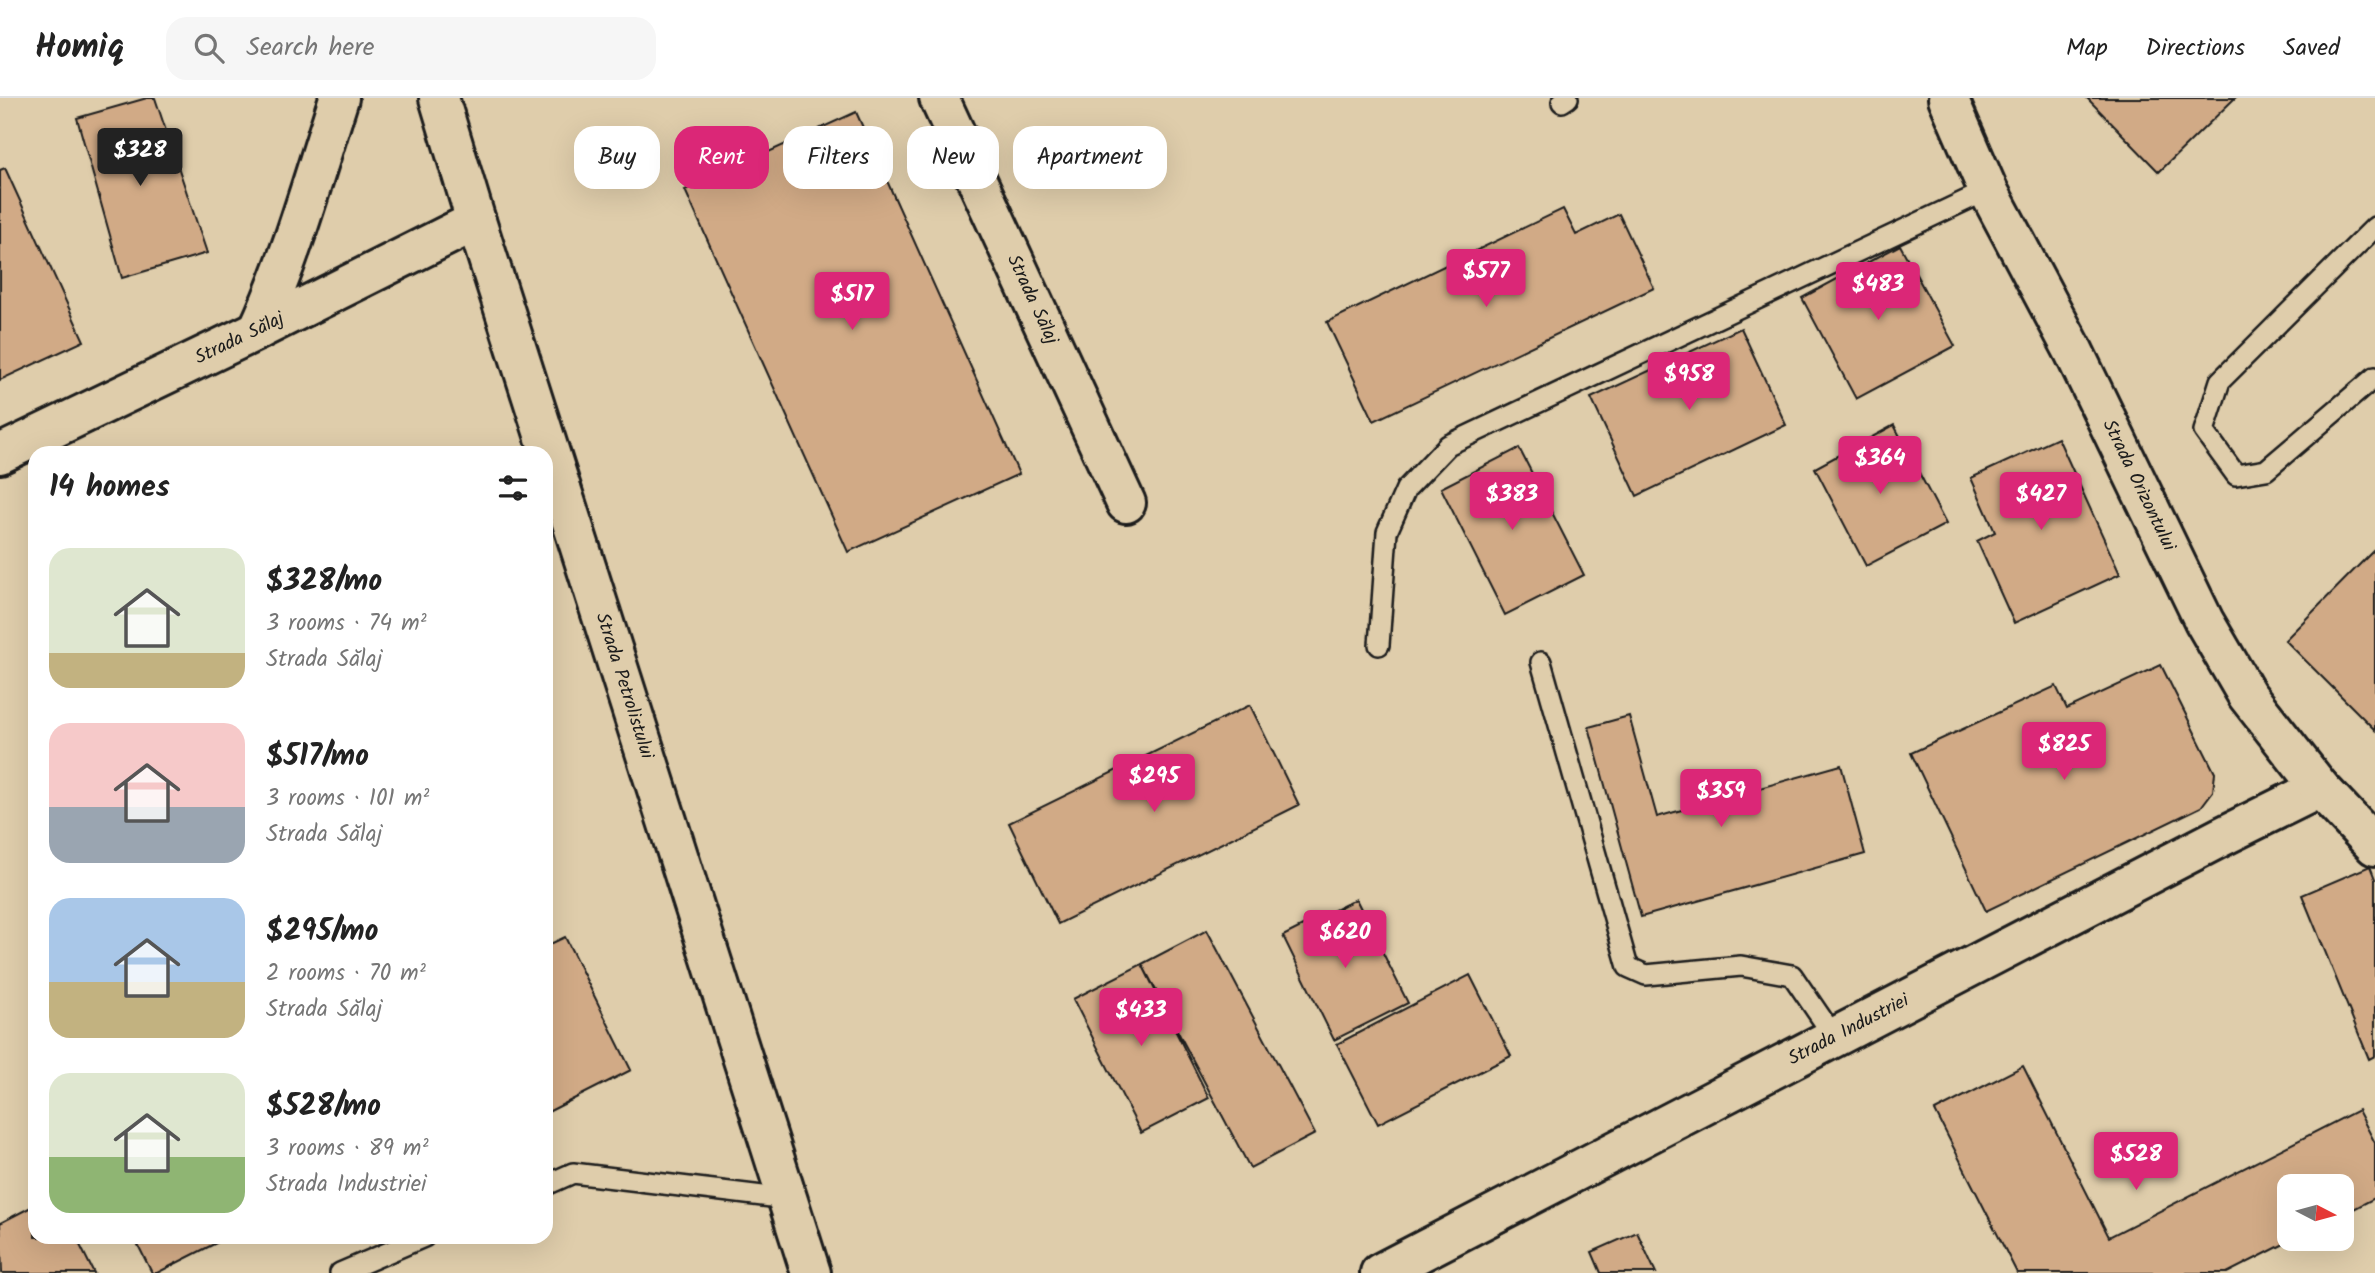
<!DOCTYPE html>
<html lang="en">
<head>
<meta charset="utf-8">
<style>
	:root { --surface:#fff; --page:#f6f6f6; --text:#222; --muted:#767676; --line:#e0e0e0; --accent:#db2777 }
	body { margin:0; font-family:Kalam,sans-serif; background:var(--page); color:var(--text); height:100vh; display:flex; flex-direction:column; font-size:26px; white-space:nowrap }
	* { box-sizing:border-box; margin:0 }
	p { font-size:23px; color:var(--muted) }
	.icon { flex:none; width:38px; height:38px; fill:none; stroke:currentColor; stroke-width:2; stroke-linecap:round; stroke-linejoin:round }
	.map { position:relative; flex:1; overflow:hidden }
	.panel { position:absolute; left:28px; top:348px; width:525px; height:798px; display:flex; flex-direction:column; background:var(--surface); border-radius:21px; box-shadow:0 7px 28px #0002 }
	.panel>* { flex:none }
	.top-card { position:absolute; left:574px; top:28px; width:665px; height:63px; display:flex; gap:14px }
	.needle { width:46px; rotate:96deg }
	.fabs { position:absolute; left:2277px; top:1076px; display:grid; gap:14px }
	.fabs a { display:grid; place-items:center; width:77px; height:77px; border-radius:14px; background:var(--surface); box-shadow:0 7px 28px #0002; font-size:35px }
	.price { position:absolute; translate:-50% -60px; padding:0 16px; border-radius:7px; background:var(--accent); color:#fff; font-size:23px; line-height:46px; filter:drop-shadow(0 2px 4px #0008) }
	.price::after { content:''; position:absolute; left:50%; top:42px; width:21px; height:16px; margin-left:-10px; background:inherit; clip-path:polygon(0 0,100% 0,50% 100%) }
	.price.current { background:#222; color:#fff }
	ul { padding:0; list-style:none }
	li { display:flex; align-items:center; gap:21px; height:175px; padding:0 21px }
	li span { display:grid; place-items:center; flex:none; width:196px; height:140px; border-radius:21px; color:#555 }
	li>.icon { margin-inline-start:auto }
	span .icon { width:84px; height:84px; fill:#fffc; stroke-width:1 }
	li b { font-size:30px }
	h2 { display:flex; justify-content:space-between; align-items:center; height:84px; padding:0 21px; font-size:30px }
	.tag { padding:0 24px; border-radius:21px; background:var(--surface); box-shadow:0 7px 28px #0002; font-size:24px; line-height:63px }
	.tag.current { background:var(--accent); color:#fff }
	header { display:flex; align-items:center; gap:42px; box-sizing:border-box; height:98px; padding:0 35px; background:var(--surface); border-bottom:2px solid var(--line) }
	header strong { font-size:33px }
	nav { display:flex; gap:38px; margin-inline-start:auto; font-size:24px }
	.search { width:490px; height:63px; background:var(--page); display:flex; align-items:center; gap:18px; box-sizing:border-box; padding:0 24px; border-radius:21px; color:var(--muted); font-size:26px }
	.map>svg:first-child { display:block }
	.building { fill:#d1aa86; stroke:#1c1c1c; stroke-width:2 }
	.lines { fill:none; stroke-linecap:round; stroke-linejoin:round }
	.service-casing { stroke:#1c1c1c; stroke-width:24 }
	.minor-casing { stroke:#1c1c1c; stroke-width:44 }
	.tertiary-casing { stroke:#1c1c1c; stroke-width:44 }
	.secondary-casing { stroke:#1c1c1c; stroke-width:44 }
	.service { stroke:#dfcdab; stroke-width:19 }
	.minor { stroke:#dfcdab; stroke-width:38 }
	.tertiary { stroke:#dfcdab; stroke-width:38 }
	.secondary { stroke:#dfcdab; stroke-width:38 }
	.labels { text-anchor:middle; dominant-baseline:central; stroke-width:5; stroke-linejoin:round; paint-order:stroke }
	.street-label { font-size:19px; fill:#1c1c1c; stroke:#dfcdab }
</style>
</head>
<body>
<header>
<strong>Homiq</strong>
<div class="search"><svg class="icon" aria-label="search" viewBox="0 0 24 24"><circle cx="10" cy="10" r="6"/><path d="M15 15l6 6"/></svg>Search here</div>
<nav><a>Map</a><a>Directions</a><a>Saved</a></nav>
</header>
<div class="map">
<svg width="2375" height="1175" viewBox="0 0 2375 1175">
	<rect width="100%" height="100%" fill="#dfcdab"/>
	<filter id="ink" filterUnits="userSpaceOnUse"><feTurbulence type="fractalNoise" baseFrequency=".0143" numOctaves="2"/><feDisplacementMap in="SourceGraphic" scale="14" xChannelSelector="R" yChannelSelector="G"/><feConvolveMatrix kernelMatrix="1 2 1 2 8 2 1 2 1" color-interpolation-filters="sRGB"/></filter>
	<g filter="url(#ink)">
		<path class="building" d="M 147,0 L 155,0 L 207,155 L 122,180 L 77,20 Z
			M 2087,0 L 2235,0 L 2159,74 Z
			M 856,14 L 1019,376 L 848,454 L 685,92 Z
			M 5,70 L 84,243 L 0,282 L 0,72 Z
			M 1563,111 L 1576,137 L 1619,116 L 1654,190 L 1374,323 L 1327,224 Z
			M 1900,147 L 1955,248 L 1856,301 L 1802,200 Z
			M 1741,230 L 1786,327 L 1637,398 L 1591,300 Z
			M 1894,327 L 1946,426 L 1866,468 L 1815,370 Z
			M 2058,340 L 2120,476 L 2014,525 L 1977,443 L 1995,434 L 1971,380 Z
			M 1519,350 L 1584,477 L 1505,517 L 1441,390 Z
			M 2375,451 L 2375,632 L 2285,542 Z
			M 2161,567 L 2215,675 L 2213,693 L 2201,709 L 1986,813 L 1911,655 L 2056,588 L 2067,611 Z
			M 1250,607 L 1299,707 L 1058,826 L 1009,725 Z
			M 1629,618 L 1657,719 L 1841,667 L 1865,756 L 1641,819 L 1589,629 Z
			M 2370,768 L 2375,781 L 2375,958 L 2369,961 L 2302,797 Z
			M 1356,801 L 1408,905 L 1334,942 L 1283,838 Z
			M 1207,832 L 1315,1036 L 1250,1070 L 1142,866 Z
			M 565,839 L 631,972 L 546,1015 L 546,848 Z
			M 1142,866 L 1209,1000 L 1141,1035 L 1073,901 Z
			M 1470,877 L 1511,958 L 1378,1026 L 1337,946 Z
			M 2023,968 L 2109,1139 L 2358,1012 L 2375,1045 L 2375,1100 L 2342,1117 L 2342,1088 L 2289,1088 L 2289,1141 L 2294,1141 L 2227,1175 L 2017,1175 L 1935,1013 Z
			M 35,1107 L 35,1139 L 76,1139 L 94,1175 L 2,1175 L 0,1125 Z
			M 1637,1134 L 1656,1175 L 1601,1175 L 1592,1154 Z
			M 134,1139 L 228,1139 L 157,1175 L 152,1175 Z"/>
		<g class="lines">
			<defs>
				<path id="service" d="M 1562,4 L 1568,0
					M 2375,129 L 2220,283 L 2204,333 L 2236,377 L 2266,372 L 2375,279
					M 1379,547 L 1387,434 L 1406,391 L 1448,347 L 1988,92
					M 1541,564 L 1628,869 L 1646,877 L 1741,868 L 1792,877 L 1835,940
					M 546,1087 L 573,1075 L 787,1101
					M 340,1175 L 424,1139"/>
				<g id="minor">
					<path id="s1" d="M 939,0 L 1126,405"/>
					<path id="s2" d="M 476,123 L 811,1175"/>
					<path id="s3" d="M 1380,1175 L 2221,739 L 2320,690"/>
				</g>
				<g id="tertiary">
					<path d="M 258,232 C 292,158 314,78 339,0"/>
					<path id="s4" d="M 0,356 L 258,232 L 476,123 L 439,0"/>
				</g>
				<g id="secondary">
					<path id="s5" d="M 1948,0 L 1988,92 L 2073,252 L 2204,523 L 2247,597 L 2320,690 L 2375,748"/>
				</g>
			</defs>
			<use href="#service" class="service-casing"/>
			<use href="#minor" class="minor-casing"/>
			<use href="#tertiary" class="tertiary-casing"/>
			<use href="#secondary" class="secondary-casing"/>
			<use href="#service" class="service"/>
			<use href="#minor" class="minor"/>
			<use href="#tertiary" class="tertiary"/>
			<use href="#secondary" class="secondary"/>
		</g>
	</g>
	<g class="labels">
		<g class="street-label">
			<text stroke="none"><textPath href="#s1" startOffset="222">Strada Sălaj</textPath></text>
			<text stroke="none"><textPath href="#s4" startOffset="266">Strada Sălaj</textPath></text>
			<text stroke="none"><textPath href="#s5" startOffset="432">Strada Orizontului</textPath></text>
			<text stroke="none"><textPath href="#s2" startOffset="488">Strada Petrolistului</textPath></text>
			<text stroke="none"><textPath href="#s3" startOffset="528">Strada Industriei</textPath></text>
		</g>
	</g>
</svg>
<div class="fabs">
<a><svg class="needle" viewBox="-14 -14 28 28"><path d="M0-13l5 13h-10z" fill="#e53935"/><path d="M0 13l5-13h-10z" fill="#767676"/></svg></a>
</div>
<b class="price current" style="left:140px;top:90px">$328</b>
<b class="price" style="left:1486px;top:211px">$577</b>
<b class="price" style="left:1878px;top:224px">$483</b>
<b class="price" style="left:852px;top:234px">$517</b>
<b class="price" style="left:1689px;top:314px">$958</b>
<b class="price" style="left:1880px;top:398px">$364</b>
<b class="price" style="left:1512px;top:434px">$383</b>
<b class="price" style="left:2041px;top:434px">$427</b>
<b class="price" style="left:2064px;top:684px">$825</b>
<b class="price" style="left:1154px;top:716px">$295</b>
<b class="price" style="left:1721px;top:731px">$359</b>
<b class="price" style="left:1345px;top:872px">$620</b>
<b class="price" style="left:1141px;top:950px">$433</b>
<b class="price" style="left:2136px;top:1094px">$528</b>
<div class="top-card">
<a class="tag">Buy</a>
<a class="tag current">Rent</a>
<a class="tag">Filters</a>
<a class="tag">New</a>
<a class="tag">Apartment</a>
</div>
<section class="panel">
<h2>14 homes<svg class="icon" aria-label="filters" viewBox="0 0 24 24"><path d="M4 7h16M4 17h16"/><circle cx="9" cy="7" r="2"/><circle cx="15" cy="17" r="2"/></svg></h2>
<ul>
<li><span style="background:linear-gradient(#dfe7d0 75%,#c2b280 0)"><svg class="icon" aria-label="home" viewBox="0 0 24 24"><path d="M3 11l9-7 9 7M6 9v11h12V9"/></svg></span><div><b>$328/mo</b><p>3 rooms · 74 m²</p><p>Strada Sălaj</p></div></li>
<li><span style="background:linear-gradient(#f6c9c9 60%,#9aa5b1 0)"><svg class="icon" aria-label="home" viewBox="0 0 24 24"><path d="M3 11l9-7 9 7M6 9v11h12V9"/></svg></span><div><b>$517/mo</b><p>3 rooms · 101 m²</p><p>Strada Sălaj</p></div></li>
<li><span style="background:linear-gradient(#a9c7e8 60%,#c2b280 0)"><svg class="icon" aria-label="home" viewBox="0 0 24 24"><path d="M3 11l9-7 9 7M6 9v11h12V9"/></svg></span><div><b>$295/mo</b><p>2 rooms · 70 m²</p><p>Strada Sălaj</p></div></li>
<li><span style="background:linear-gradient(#dfe7d0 60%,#8fb573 0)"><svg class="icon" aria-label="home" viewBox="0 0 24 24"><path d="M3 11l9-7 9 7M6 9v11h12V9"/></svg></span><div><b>$528/mo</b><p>3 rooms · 89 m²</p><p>Strada Industriei</p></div></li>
</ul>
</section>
</div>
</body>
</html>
